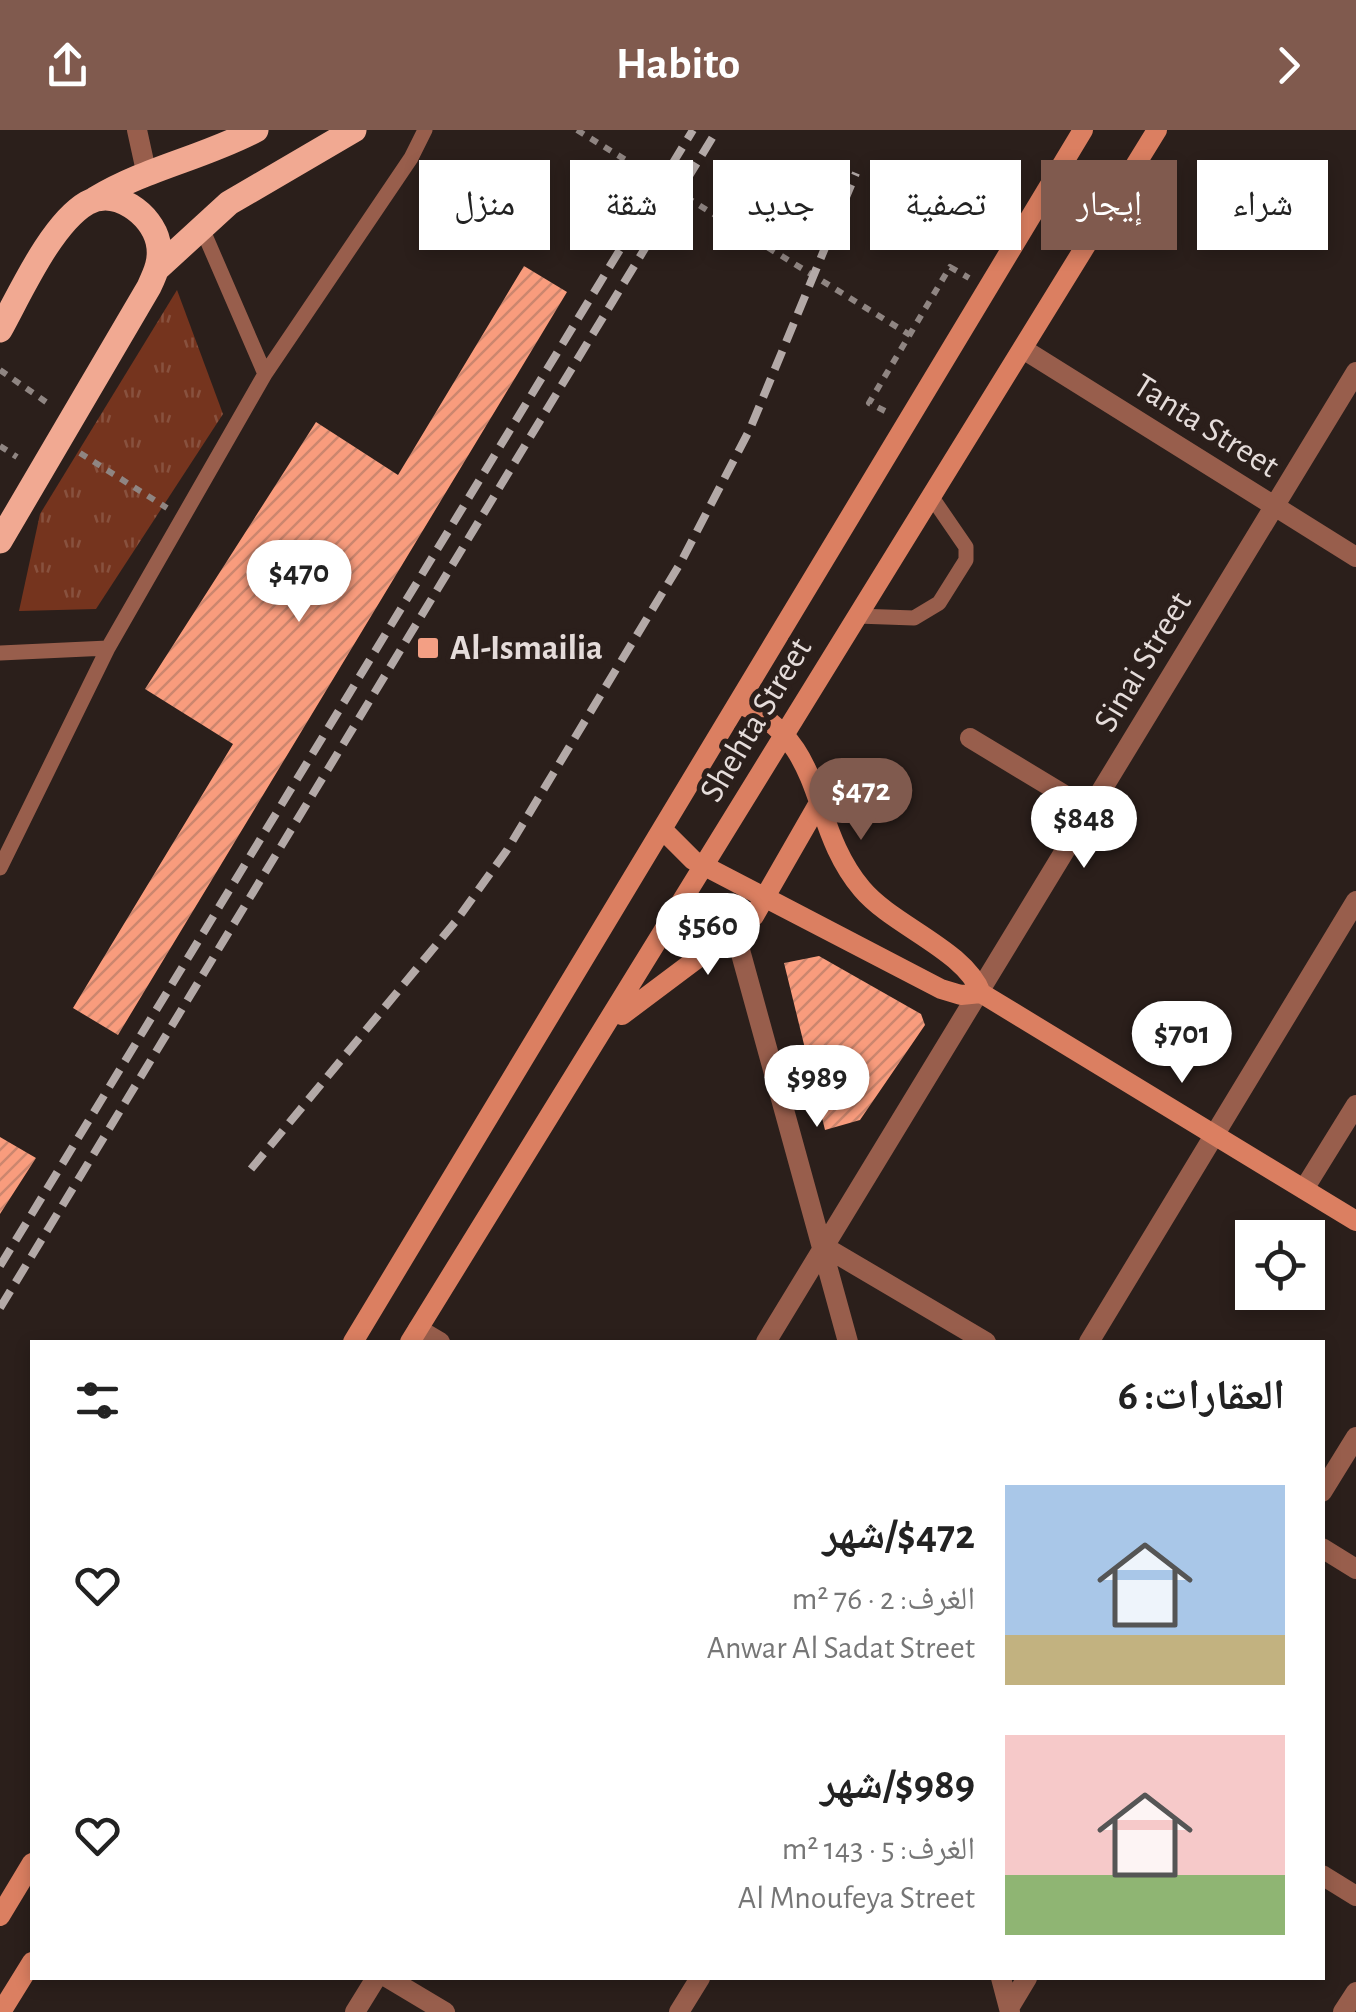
<!DOCTYPE html>
<html lang="ar">
<head>
<meta charset="utf-8">
<style>
	:root { --surface:#fff; --page:#f2f2f2; --text:#222; --muted:#767676; --accent:#805a4e }
	body { margin:0; font-family:"Alegreya Sans","Noto Naskh Arabic",sans-serif; background:var(--page); color:var(--text); direction:rtl; height:100vh; display:flex; flex-direction:column; font-size:38px; white-space:nowrap }
	* { box-sizing:border-box; margin:0 }
	p { font-size:32px; color:var(--muted) }
	.icon { flex:none; width:55px; height:55px; fill:none; stroke:currentColor; stroke-width:2; stroke-linecap:round; stroke-linejoin:round }
	.map { position:relative; flex:1; overflow:hidden; direction:ltr }
	.sheet { position:absolute; left:30px; top:1210px; width:1295px; height:640px; display:flex; flex-direction:column; background:var(--surface); border-radius:0px; box-shadow:0 5px 15px #0003; direction:rtl }
	.sheet>* { flex:none }
	.hud { position:absolute; left:30px; top:30px; width:1298px; height:90px; direction:rtl; display:flex; gap:20px }
	.buttons { position:absolute; left:1235px; top:1090px; display:grid; gap:20px }
	.buttons a { display:grid; place-items:center; width:90px; height:90px; border-radius:0px; background:var(--surface); box-shadow:0 5px 15px #0003; font-size:50px }
	.price { position:absolute; translate:-50% -85px; padding:0 22px; border-radius:35px; background:#fff; color:#222; font-size:32px; line-height:65px; filter:drop-shadow(0 2px 5px #0008) }
	.price::after { content:''; position:absolute; left:50%; top:60px; width:30px; height:22px; margin-left:-15px; background:inherit; clip-path:polygon(0 0,100% 0,50% 100%) }
	.price.current { background:var(--accent); color:#fff }
	ul { padding:0; list-style:none }
	li { display:flex; align-items:center; gap:30px; height:250px; padding:0 40px }
	li span { display:grid; place-items:center; flex:none; width:280px; height:200px; border-radius:0px; color:#555 }
	li>.icon { margin-inline-start:auto }
	span .icon { width:120px; height:120px; fill:#fffc; stroke-width:1 }
	li b { font-size:42px }
	h2 { display:flex; justify-content:space-between; align-items:center; height:120px; padding:0 40px; font-size:42px }
	.tag { padding:0 35px; border-radius:0px; background:var(--surface); box-shadow:0 5px 15px #0003; font-size:35px; line-height:90px }
	.tag.current { background:var(--accent); color:#fff }
	header { display:flex; justify-content:space-between; align-items:center; height:130px; padding:0 40px; background:var(--accent); color:#fff; font-size:45px; font-weight:600 }
	.map>svg:first-child { display:block }
	.grass { fill:url(#grass-tufts) }
	.building { fill:url(#building-hatch) }
	.lines { fill:none; stroke-linecap:round; stroke-linejoin:round }
	.path { stroke:#8f8582; stroke-width:6; stroke-dasharray:8 8; stroke-linecap:butt }
	.lane { stroke:#985e4c; stroke-width:15 }
	.street { stroke:#985e4c; stroke-width:20 }
	.secondary { stroke:#db7f61; stroke-width:20 }
	.primary { stroke:#f1a992; stroke-width:25 }
	.rail { stroke:#b3a9a7; stroke-width:8; stroke-dasharray:20 10; stroke-linecap:butt }
	.poi-dot { fill:#f39f84; stroke:#2b1f1b; stroke-width:4 }
	.labels { text-anchor:middle; dominant-baseline:central; stroke-width:10; stroke-linejoin:round; paint-order:stroke }
	.street-label { font-size:35px; fill:#e5dcda; stroke:#2b1f1b }
	.poi-label { font-size:35px; font-weight:bold; fill:#e5dcda; stroke:#2b1f1b; text-anchor:start }
</style>
</head>
<body>
<header><svg class="icon" aria-label="forward" viewBox="0 0 24 24"><path d="M9 5l7 7-7 7"/></svg>Habito<svg class="icon" aria-label="share" viewBox="0 0 24 24"><path d="M12 15V3M7 8l5-5 5 5M5 13v7h14v-7"/></svg></header>
<div class="map">
<svg width="1356" height="1882" viewBox="0 0 1356 1882">
	<defs>
		<pattern id="grass-tufts" width="24" height="20" patternUnits="userSpaceOnUse" patternTransform="scale(2.5)"><rect width="24" height="20" fill="#75341e"/><path d="M3 7l-1-3M5 7V3M7 7l1-3M15 17l-1-3M17 17v-4M19 17l1-3" fill="none" stroke="#88513e"/></pattern>
		<pattern id="building-hatch" width="6" height="6" patternUnits="userSpaceOnUse" patternTransform="scale(2.5)"><rect width="6" height="6" fill="#f99c7d"/><path d="M-1 1l2-2M0 6l6-6M5 7l2-2" fill="none" stroke="#cc866e"/></pattern>
	</defs>
	<rect width="100%" height="100%" fill="#2b1f1b"/>
	<path class="grass" d="M 177,160 L 223,284 L 96,479 L 19,481 L 40,384 Z"/>
	<path class="building" d="M 524,136 L 567,162 L 118,905 L 73,878 L 233,614 L 145,559 L 316,292 L 398,345 Z
		M 819,826 L 921,884 L 925,895 L 860,990 L 825,1000 L 784,833 Z
		M 0,1007 L 36,1028 L 0,1084 Z"/>
	<g class="lines">
		<path class="path" d="M 577,0 L 910,205
			M 0,240 L 49,274
			M 885,281 L 869,273 L 950,137 L 969,148
			M 0,316 L 17,327
			M 80,323 L 167,378"/>
		<path class="lane" d="M 201,96 L 265,244
			M 857,486 L 914,488 L 939,473 L 966,430 L 966,417 L 931,366
			M 0,523 L 108,518
			M 0,738 L 108,518 L 265,244 L 411,28 L 425,0"/>
		<path class="street" d="M 137,0 L 146,41
			M 1023,219 L 1356,427
			M 970,608 L 1091,681
			M 735,802 L 848,1212
			M 1304,1059 L 1356,975
			M 825,1117 L 986,1212
			M 418,1199 L 440,1212
			M 766,1212 L 1356,242
			M 1089,1212 L 1356,771
			M 1322,1362 L 1356,1307
			M 1322,1418 L 1356,1439
			M 1322,1745 L 1356,1766
			M 388,1848 L 445,1882
			M 1001,1848 L 1010,1882
			M 1009,1878 L 1027,1848
			M 355,1882 L 376,1848
			M 679,1882 L 700,1848
			M 1343,1882 L 1356,1862"/>
		<path class="secondary" d="M 740,574 C 829,614 807,694 862,759 C 893,796 965,820 981,863 L 1356,1091
			M 664,701 L 693,730 L 941,859 L 961,865 L 981,863
			M 622,885 L 754,786 L 820,671
			M 353,1212 L 1083,0
			M 410,1212 L 1157,0
			M 0,1786 L 32,1733
			M 1,1882 L 32,1832"/>
		<path class="primary" d="M 95,69 C 146,38 203,28 256,0
			M 158,138 L 229,73 L 354,0
			M 0,200 C 20,164 51,94 87,73 C 115,57 152,84 158,112 C 162,129 156,142 149,157 L 0,411"/>
		<path class="rail" d="M 251,1039 L 456,791 L 507,720 L 681,432 L 750,299 L 856,43
			M 0,1136 L 693,0
			M 0,1178 L 717,0"/>
	</g>
	<rect class="poi-dot" x="416" y="506" width="24" height="24" rx="5"/>
	<g class="labels">
		<g class="street-label">
			<text transform="translate(1206 296) rotate(32)">Tanta Street</text>
			<text transform="translate(1143 532) rotate(-59)">Sinai Street</text>
			<text transform="translate(756 590) rotate(-59)">Shehta Street</text>
		</g>
		<g class="poi-label">
			<text x="450" y="518">Al-Ismailia</text>
		</g>
	</g>
</svg>
<div class="buttons">
<a><svg class="icon" aria-label="locate" viewBox="0 0 24 24"><circle cx="12" cy="12" r="6"/><path d="M12 2v4M12 18v4M2 12h4M18 12h4"/></svg></a>
</div>
<b class="price" style="left:299px;top:495px">$470</b>
<b class="price current" style="left:861px;top:713px">$472</b>
<b class="price" style="left:1084px;top:741px">$848</b>
<b class="price" style="left:708px;top:848px">$560</b>
<b class="price" style="left:1182px;top:956px">$701</b>
<b class="price" style="left:817px;top:1000px">$989</b>
<div class="hud">
<a class="tag">شراء</a>
<a class="tag current">إيجار</a>
<a class="tag">تصفية</a>
<a class="tag">جديد</a>
<a class="tag">شقة</a>
<a class="tag">منزل</a>
</div>
<section class="sheet">
<h2>العقارات: 6<svg class="icon" aria-label="filters" viewBox="0 0 24 24"><path d="M4 7h16M4 17h16"/><circle cx="9" cy="7" r="2"/><circle cx="15" cy="17" r="2"/></svg></h2>
<ul>
<li><span style="background:linear-gradient(#a9c7e8 75%,#c2b280 0)"><svg class="icon" aria-label="home" viewBox="0 0 24 24"><path d="M3 11l9-7 9 7M6 9v11h12V9"/></svg></span><div><b>$472/شهر</b><p>الغرف: 2 · 76 m²</p><p>Anwar Al Sadat Street</p></div><svg class="icon" aria-label="heart" viewBox="0 0 24 24"><path d="M12 20l-8-8c-3-5 5-10 8-4 3-6 11-1 8 4z"/></svg></li>
<li><span style="background:linear-gradient(#f6c9c9 70%,#8fb573 0)"><svg class="icon" aria-label="home" viewBox="0 0 24 24"><path d="M3 11l9-7 9 7M6 9v11h12V9"/></svg></span><div><b>$989/شهر</b><p>الغرف: 5 · 143 m²</p><p>Al Mnoufeya Street</p></div><svg class="icon" aria-label="heart" viewBox="0 0 24 24"><path d="M12 20l-8-8c-3-5 5-10 8-4 3-6 11-1 8 4z"/></svg></li>
</ul>
</section>
</div>
</body>
</html>
